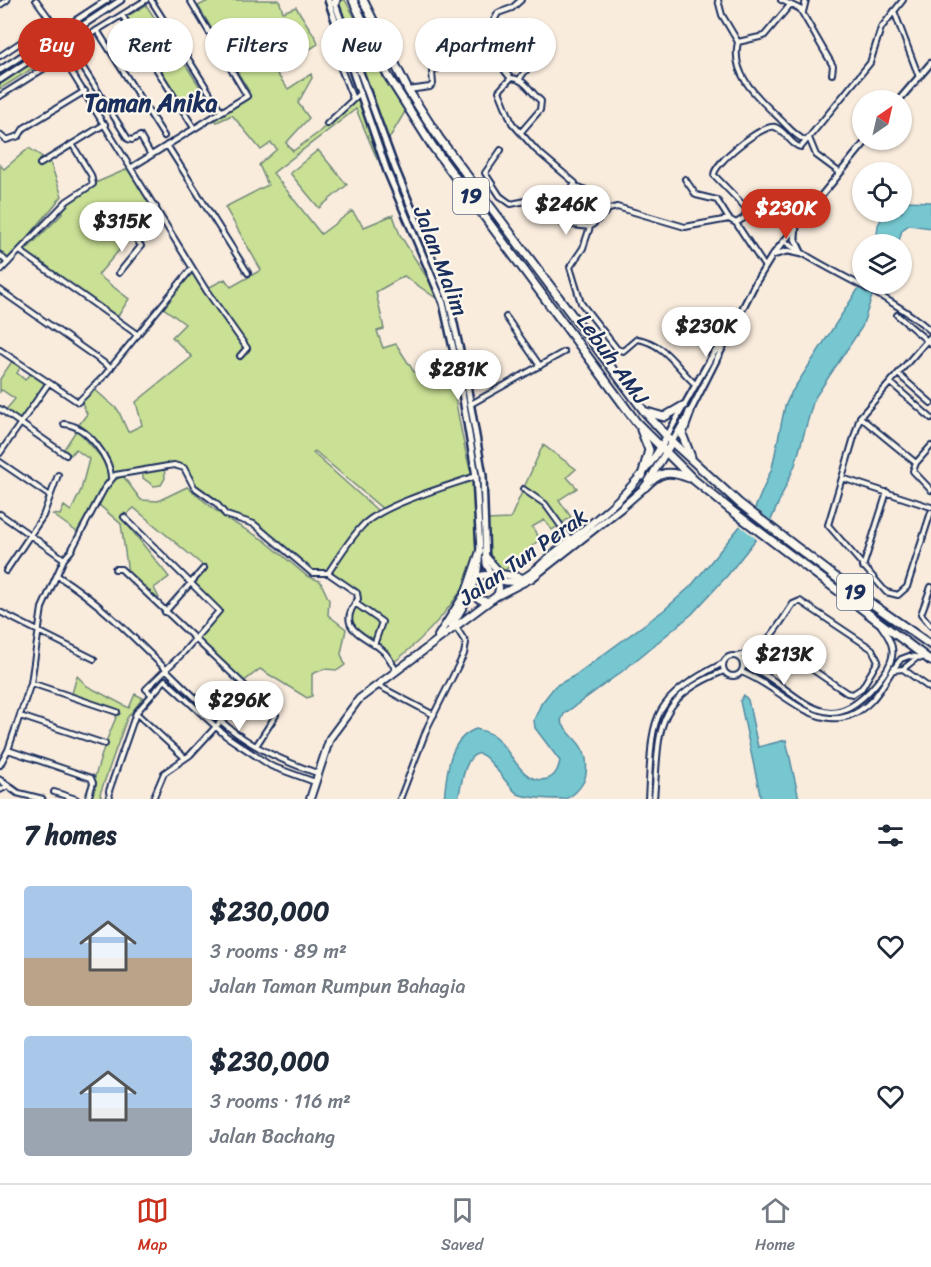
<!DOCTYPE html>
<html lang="en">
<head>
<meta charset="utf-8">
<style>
	:root { --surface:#fff; --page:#f6f6f7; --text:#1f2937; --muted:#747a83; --line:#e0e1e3; --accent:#c8321e }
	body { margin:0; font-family:Sriracha,sans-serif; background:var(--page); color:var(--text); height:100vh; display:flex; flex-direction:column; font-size:22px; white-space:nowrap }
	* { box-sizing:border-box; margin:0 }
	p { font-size:20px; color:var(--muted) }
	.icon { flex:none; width:33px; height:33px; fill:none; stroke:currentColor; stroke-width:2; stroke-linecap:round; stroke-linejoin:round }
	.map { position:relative; height:799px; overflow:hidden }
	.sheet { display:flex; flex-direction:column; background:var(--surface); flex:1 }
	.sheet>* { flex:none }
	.top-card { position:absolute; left:18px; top:18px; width:600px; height:54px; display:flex; gap:12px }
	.needle { width:39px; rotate:34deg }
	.tools { position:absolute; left:852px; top:90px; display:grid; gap:12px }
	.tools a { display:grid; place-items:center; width:60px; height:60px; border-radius:50%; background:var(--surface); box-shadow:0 2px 4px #0004; font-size:30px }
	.price { position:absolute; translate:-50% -51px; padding:0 14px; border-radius:21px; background:#fff; color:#222; font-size:20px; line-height:39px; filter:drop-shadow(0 2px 3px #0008) }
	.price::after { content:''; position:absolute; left:50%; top:36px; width:18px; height:14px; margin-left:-9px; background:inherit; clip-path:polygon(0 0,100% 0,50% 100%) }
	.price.on { background:var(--accent); color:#fff }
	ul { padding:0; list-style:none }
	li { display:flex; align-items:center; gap:18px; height:150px; padding:0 24px }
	li span { display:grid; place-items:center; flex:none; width:168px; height:120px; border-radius:6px; color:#555 }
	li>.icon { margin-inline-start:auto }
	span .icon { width:72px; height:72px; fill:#fffc; stroke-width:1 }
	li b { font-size:26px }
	h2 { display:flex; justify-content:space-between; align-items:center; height:72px; padding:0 24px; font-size:26px }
	.tag { padding:0 21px; border-radius:27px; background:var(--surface); box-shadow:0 2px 4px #0004; font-size:21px; line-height:54px }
	.tag.on { background:var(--accent); color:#fff }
	.tab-bar { display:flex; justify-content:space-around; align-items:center; height:84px; border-top:2px solid var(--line); background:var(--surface); font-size:16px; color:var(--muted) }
	.tab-bar a { display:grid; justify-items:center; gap:3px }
	.tab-bar .on { color:var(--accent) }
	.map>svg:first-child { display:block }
	.green { fill:#c9e095; stroke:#72887a; stroke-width:1.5; fill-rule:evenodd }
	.water { fill:#76c7cf; stroke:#528aa2; stroke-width:1.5 }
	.pier { fill:#f9ecdd }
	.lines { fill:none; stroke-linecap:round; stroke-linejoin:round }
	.minor-casing { stroke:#1b2f5e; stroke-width:8 }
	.tertiary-casing { stroke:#1b2f5e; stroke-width:9 }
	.secondary-casing { stroke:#1b2f5e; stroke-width:10 }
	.primary-casing { stroke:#1b2f5e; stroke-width:10 }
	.trunk-casing { stroke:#1b2f5e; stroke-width:11 }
	.minor { stroke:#fbf7ec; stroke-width:4 }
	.tertiary { stroke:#fbf7ec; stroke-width:4.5 }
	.secondary { stroke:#fbf7ec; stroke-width:5 }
	.primary { stroke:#fbf7ec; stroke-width:6 }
	.trunk { stroke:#fbf7ec; stroke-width:7 }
	.labels { text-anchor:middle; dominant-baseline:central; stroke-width:4.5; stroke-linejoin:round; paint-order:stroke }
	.shield { fill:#fbf7ec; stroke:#5e6b89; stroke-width:1.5 }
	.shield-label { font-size:21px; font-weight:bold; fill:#1b2f5e }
	.street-label { font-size:22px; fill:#1b2f5e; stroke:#fbf7ec }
	.neighbourhood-label { font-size:24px; font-weight:bold; fill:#1b2f5e; stroke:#fbf7ec }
</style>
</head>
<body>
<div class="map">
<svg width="931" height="799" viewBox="0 0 931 799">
	<rect width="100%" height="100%" fill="#f9ecdd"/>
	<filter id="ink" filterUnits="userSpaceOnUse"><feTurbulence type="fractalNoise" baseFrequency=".0167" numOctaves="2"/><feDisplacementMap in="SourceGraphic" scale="12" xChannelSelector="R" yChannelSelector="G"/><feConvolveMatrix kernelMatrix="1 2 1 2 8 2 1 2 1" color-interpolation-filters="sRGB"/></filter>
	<g filter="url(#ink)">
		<path class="green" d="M 210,0 L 279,0 L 283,12 L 296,7 L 317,40 L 318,44 L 301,55 L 280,19 L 263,35 L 258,65 L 267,72 L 272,67 L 288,89 L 311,74 L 312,78 L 298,103 L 309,118 L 286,143 L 293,151 L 318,133 L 359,94 L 367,90 L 336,0 L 345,0 L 406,110 L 377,159 L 356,109 L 273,173 L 321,234 L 352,211 L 364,227 L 393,215 L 400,235 L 443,303 L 404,276 L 376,292 L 384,329 L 377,331 L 383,348 L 396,344 L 414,372 L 451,376 C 456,399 469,491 485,502 L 486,520 L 510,519 L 543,445 L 576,469 L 567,477 L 577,488 L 559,500 L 571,517 L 552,530 L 544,520 L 532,527 L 540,539 L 501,574 L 490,564 L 480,562 C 453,605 432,632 392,664 L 382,650 L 353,629 L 351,611 L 356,593 L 328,573 L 312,573 L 284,552 L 269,536 L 249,522 L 228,512 L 193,484 L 184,467 L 164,466 L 165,478 L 161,485 L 154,486 L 143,478 L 143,470 L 110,476 L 77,532 L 52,514 L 60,515 L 64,506 L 71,511 L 81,490 L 89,459 L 75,449 L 71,455 L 64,449 L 77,429 L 110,468 C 107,451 95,432 78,426 L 87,414 L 81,401 L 93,388 L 118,410 L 128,432 L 142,425 L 136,402 L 192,357 L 172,337 L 185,324 L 161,306 L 192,268 L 206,289 L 225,279 L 231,287 L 261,270 L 225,207 L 268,185 L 259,165 L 277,149 L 271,143 L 261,150 L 232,115 L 217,122 L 212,117 L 247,96 L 249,91 L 198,6 ZM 315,451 L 385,511 L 366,522 L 377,510 L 313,453 Z
			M 146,5 L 204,93 L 181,108 L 124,18 Z
			M 56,43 L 62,50 L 0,89 L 0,80 Z
			M 29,148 L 50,162 L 62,196 L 0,271 L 0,165 L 4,169 Z
			M 318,150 L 347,185 L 319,208 L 290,173 Z
			M 130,168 L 156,207 L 98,275 L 129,299 L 116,319 L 23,253 L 61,215 L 67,201 L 93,184 Z
			M 13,360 L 21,366 L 17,373 L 25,380 L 31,372 L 48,384 L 21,423 L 4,412 L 15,399 L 2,390 L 0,392 L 0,379 Z
			M 123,476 L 141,500 L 158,501 L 187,487 L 225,518 L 264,540 L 307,576 L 320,581 L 329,600 L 328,615 L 346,629 L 341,654 L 345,665 L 338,670 L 324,669 L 312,674 L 312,696 L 307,698 L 260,669 L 243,682 L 198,640 L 221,612 L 194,584 L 206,568 L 134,508 L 122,518 L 169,577 L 154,588 L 159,598 L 154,601 L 128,573 L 121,524 L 98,504 L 113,481 Z
			M 77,676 L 87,686 L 129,708 L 135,694 L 143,698 L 127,718 L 100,794 L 102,799 L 88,799 L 105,744 L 117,715 L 71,697 Z"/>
		<path class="water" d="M 906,201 L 931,202 L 931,228 L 909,225 L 902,230 L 898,244 L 876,244 L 878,225 L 885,212 L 902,212 L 902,203 Z
			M 862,283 L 885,284 L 873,293 L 862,327 L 814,399 L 795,465 L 771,520 L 727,576 L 692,614 L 624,670 L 564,714 L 561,721 C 568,736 583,742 586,759 C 587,767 587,774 584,781 C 580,789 572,797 564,799 C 550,799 530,799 518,794 C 507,787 487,751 477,754 C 464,757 461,788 458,799 L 444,799 C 447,773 448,739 476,729 C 483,731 489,732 494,736 C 510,748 522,786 547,779 C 556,776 558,769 560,761 L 535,728 L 534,720 L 541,704 L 555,686 L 574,676 L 664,610 L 691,586 L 755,508 L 772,468 L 785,406 L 791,393 Z
			M 744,695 L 748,700 L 758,747 L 786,740 L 799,799 L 761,799 L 740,701 Z"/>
		<path class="pier" d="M 752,506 L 773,522 L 759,541 L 738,524 Z"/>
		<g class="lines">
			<defs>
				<path id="minor" d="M 36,0 L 70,47 L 128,139 L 132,140 L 140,136 L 151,155
					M 151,0 L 221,111
					M 521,0 L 512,8 L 498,13 L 491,26 C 500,44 494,63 511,78 C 526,79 530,92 541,101 L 540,110 L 521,132
					M 718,0 L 722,15 L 738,42 C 730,76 760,99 781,120 C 789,128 795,136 806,141
					M 781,0 L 800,9 L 833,66 L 832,74
					M 0,5 L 7,0
					M 894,11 L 919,77
					M 803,12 L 806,0
					M 122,15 L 194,128
					M 97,30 L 164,136
					M 338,31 L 328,36 L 353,99
					M 738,42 L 764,36 L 790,5
					M 70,47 L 146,0
					M 0,56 L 51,22
					M 511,78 L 499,91 L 512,123 L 536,150 L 575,183 L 553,218 L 564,224 L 590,227 L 609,209 L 617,207 L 685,227 L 729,219 L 736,223 L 765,267
					M 408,90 L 430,87 L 433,84 L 432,72 L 517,24 L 531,32 L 541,51 C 538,64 525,67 520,79
					M 0,96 L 59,59 L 64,60 L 206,290 L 247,348 L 240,356
					M 327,124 L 359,94
					M 0,135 L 6,140 L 19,136 L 24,128 L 85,91
					M 809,138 L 816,155 L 839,172
					M 167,145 L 248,273
					M 501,150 L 485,173 L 500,196 L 511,204 L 526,201 L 541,205 L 553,218
					M 40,164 L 105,124
					M 132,167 L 247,96 L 190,0
					M 685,179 L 696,195 L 717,200 L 729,219
					M 576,186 L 586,190 L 591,197
					M 736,223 L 744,218 L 747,209 L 714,175 C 714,163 762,124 775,127 C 786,131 791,146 801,147 L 870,63 L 881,28 L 903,0
					M 590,227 L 583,248 L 570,267 L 581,303 L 617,349 L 623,351 L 637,339 C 665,343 677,368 695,384
					M 784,241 C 833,276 885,291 931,331
					M 20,251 L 138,335
					M 0,255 L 8,263
					M 0,271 L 67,201 L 93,184 L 91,175 L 72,144
					M 119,273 L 141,246 L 135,237 L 135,232 L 156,207
					M 0,290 L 111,368
					M 897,315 L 931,344
					M 506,317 L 540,366
					M 931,336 L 860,417 L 828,525 L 886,592 L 898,595 L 907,587 L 931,512
					M 0,350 L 78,402 L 104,376 L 192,268
					M 898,374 L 931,403
					M 891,383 L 931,418
					M 471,404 L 564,352
					M 0,409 L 66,455
					M 860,417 L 916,463
					M 64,424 C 86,425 111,458 111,478
					M 931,446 L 916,463 L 913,471 L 931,490
					M 0,453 L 48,384
					M 0,462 L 50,496
					M 842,478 L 931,507
					M 523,489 L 545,504 L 571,540
					M 0,514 L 64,559
					M 124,517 L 219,611 L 182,654 L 146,689 L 152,695
					M 863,567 L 887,492
					M 115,569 L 121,569 L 276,715 L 256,746
					M 6,571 L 43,516 L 58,475
					M 328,573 C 339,557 350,538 364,524 C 387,503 446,487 476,476
					M 58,576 C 123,617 169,679 228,727 C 255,749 286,762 317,773
					M 931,587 L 921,614 L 931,626
					M 355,603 L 382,622 L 374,645
					M 0,612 L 94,659
					M 165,612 L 204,568
					M723 666a10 10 0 1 1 20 0a10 10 0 1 1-20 0Z
					M 738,656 C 767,650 777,627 793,604 L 800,601 L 872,649 L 878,661 L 862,688 L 853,694 L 847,693 L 769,640
					M 743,664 C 800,685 824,754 883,675 C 897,656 895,645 881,626
					M 903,669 L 931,689
					M 894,670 L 903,669 L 918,657
					M 741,672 C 783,686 825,749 872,700 C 883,688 890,672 901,659 L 909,656 L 922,658
					M 31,683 L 117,712
					M 377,685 L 434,715
					M 136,713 L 185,758
					M 20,716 L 105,744
					M 8,750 L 91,778 L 93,783 L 88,799
					M 0,765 L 8,750 L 31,683 L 42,608 L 64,559 L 71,551 L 104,489 L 115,475 L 174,465 L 184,468 L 194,487 L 216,503 L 226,515 L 254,524 L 312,573 L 328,573 L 357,593 L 358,599 C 334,630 365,634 383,651 C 389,656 392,664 396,670
					M 0,790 L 6,787
					M 54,792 L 76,799
					M 110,799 L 109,791 L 136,713 L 165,680 L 226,736 L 271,766 L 315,782
					M 153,799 L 164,773 L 190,755 L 221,721
					M 400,799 L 428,726 L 464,654 L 466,643 L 456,627
					M 648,799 C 653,719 646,702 723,663
					M 654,799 C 660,730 652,700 724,671"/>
				<path id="tertiary" d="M 0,70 L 107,0
					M 0,80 L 121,0
					M 899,100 L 931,63
					M 796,226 L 795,239 L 802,254
					M 773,255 L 788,251 L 802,254
					M 689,414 L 756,282 L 772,256 L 867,140
					M 667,436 L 713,354 L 722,343
					M 672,442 L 683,423
					M 0,780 L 18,793 L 42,799"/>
				<path id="secondary" d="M 328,0 L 387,171 L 443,303 L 459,375 L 476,476 L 480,551 L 477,579
					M 334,1 L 395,168 L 448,297 L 465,373 L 483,476 L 486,564 L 492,576"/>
				<path id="primary" d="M 486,557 L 501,574 L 520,577
					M473 588a13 13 0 1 1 26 0a13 13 0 1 1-26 0Z
					M 494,578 C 501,581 508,583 516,581 C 530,577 542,563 553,554 C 597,520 641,486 667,436
					M 451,627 L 473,590
					M 438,636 L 466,592 L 480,551
					M 310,799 L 330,738 L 359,699 L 495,597 L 532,578 L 620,509 L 645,487 L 672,442"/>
				<path id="trunk" d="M 353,0 L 388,76 L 433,147 L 637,423 L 694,480 L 731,510 L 931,661
					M 363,0 L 408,90 L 439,138 L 644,411 L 672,442 L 739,503 L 855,592 L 931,645
					M 335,3 L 336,0
					M 647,412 L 664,417 L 683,406
					M 690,412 L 682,434 L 691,457
					M 641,430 L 649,450 L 642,476
					M 645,487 C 660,471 669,470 689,478"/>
			</defs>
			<use href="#minor" class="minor-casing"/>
			<use href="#tertiary" class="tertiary-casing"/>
			<use href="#secondary" class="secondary-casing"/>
			<use href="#primary" class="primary-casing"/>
			<use href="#trunk" class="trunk-casing"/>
			<use href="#minor" class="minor"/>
			<use href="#tertiary" class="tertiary"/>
			<use href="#secondary" class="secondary"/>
			<use href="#primary" class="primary"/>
			<use href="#trunk" class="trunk"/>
		</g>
	</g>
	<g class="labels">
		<g class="shield">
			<rect x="453" y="178" width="36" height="36" rx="4.5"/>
			<rect x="837" y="574" width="36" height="36" rx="4.5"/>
		</g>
		<g class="shield-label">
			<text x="471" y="196">19</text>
			<text x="855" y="592">19</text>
		</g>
		<g class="street-label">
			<text transform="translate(441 261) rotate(69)">Jalan Malim</text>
			<text transform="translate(613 359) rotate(54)">Lebuh AMJ</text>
			<text transform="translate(523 557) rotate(-35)">Jalan Tun Perak</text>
		</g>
		<g class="neighbourhood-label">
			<text x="151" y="103">Taman Anika</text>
		</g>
	</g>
</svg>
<div class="tools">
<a><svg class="needle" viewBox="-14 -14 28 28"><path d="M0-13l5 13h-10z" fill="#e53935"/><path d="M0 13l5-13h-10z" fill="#747a83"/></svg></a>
<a><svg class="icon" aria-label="locate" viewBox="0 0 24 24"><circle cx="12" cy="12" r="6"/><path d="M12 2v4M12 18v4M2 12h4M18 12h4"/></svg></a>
<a><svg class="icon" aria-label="layers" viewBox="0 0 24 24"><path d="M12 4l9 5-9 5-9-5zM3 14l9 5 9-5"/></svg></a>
</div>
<b class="price" style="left:566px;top:236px">$246K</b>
<b class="price on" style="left:786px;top:240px">$230K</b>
<b class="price" style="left:122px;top:253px">$315K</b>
<b class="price" style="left:706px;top:358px">$230K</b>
<b class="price" style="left:458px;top:401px">$281K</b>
<b class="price" style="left:784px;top:686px">$213K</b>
<b class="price" style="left:239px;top:732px">$296K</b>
<div class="top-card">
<a class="tag on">Buy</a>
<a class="tag">Rent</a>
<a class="tag">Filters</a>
<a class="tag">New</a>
<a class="tag">Apartment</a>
</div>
</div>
<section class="sheet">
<h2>7 homes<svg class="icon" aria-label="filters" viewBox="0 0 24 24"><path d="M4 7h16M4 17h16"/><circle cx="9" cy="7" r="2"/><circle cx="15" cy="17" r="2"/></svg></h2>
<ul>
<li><span style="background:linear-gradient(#a9c7e8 60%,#b9a48a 0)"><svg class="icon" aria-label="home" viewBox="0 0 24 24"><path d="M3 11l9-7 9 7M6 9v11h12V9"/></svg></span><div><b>$230,000</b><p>3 rooms · 89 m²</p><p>Jalan Taman Rumpun Bahagia</p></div><svg class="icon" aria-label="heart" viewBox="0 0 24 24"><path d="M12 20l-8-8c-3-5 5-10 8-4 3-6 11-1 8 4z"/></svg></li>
<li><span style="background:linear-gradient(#a9c7e8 60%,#9aa5b1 0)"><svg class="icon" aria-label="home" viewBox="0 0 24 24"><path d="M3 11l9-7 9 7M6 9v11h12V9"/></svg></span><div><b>$230,000</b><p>3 rooms · 116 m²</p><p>Jalan Bachang</p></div><svg class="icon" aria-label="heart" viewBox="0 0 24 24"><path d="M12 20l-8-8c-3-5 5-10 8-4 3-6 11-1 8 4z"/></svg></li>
</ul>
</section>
<nav class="tab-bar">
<a class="on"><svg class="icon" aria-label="map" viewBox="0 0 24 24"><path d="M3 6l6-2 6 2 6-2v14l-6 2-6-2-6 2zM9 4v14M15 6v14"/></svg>Map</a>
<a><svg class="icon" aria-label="saved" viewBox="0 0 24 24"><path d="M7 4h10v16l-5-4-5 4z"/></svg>Saved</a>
<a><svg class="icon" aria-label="home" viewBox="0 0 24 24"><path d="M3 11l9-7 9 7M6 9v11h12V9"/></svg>Home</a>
</nav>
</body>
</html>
